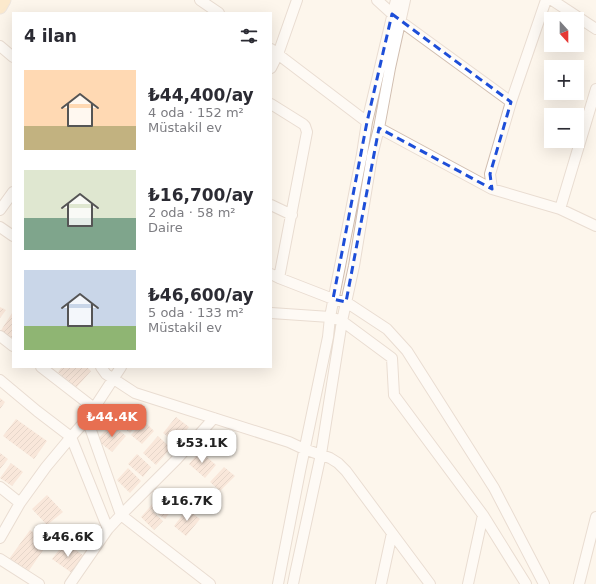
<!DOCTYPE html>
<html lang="tr">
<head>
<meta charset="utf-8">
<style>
	:root { --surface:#fff; --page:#f7f7f7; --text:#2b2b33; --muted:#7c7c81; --accent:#e76f51 }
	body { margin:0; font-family:"DejaVu Sans",sans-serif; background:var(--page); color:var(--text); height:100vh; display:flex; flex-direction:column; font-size:15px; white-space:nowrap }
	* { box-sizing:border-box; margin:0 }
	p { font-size:13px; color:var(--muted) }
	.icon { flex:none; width:22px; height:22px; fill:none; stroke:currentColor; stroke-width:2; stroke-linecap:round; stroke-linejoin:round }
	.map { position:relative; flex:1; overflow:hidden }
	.panel { position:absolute; left:12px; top:12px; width:260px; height:356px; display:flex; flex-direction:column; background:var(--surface); border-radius:0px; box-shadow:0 4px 16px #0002 }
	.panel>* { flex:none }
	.needle { width:26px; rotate:159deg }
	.buttons { position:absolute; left:544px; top:12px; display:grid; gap:8px }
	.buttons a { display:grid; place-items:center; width:40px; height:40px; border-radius:0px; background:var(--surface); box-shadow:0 4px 16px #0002; font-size:20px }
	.price { position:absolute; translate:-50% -34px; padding:0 9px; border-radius:8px; background:#fff; color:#222; font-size:13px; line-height:26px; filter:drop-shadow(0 1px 2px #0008) }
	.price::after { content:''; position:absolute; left:50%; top:24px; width:12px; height:9px; margin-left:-6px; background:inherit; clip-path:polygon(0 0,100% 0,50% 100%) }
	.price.selected { background:var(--accent); color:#fff }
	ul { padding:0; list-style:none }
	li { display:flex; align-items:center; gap:12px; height:100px; padding:0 12px }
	li span { display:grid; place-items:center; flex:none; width:112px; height:80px; border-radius:0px; color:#555 }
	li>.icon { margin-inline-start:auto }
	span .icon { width:48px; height:48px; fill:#fffc; stroke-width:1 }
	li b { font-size:17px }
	h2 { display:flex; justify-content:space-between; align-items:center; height:48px; padding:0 12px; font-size:17px }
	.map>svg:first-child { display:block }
	.building { fill:url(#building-hatch) }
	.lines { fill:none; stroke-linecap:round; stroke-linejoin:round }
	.minor-casing { stroke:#d1beb0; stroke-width:12 }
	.major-casing { stroke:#dad1cd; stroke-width:15 }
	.minor { stroke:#fff; stroke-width:10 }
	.major { stroke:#fbd9a5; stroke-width:13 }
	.marked { fill:none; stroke:#1d4ed8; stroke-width:3; stroke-dasharray:8 5; stroke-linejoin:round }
</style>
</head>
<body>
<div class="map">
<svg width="596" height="584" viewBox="0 0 596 584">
	<defs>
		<pattern id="building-hatch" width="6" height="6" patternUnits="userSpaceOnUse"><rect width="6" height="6" fill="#f3d5c3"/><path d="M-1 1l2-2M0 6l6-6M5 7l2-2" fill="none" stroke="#cab0a1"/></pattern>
	</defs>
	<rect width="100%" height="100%" fill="#fdf6ec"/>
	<path class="building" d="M 0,307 L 6,310 L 0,318 Z
		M 12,313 L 13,313 L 13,339 L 0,332 Z
		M 62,367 L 87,367 L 91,371 L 76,388 L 58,372 Z
		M 0,398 L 5,402 L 0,409 Z
		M 126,407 L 141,419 L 130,433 L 115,420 Z
		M 176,417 L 189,427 L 176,443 L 163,433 Z
		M 16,419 L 47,441 L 34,459 L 3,436 Z
		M 144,421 L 154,431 L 142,444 L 131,435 Z
		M 111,424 L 126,436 L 112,452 L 97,440 Z
		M 158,436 L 171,448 L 156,465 L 143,453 Z
		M 200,451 L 216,465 L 205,478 L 189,464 Z
		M 0,453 L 8,459 L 0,469 Z
		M 137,454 L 151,467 L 143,477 L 128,464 Z
		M 11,463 L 23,472 L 12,486 L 0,478 Z
		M 224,467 L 235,476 L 220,491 L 210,482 Z
		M 128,468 L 141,481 L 130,493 L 117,480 Z
		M 161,492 L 176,504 L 165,519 L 149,508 L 163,521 L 154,530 L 141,517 L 149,508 Z
		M 47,495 L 63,512 L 47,525 L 32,509 Z
		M 187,509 L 200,519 L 186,536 L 174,526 Z
		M 73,528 L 87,541 L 78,550 L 65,538 Z
		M 30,530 L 48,543 L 28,572 L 9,559 Z
		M 65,542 L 84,556 L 72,573 L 52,559 Z"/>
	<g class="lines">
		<defs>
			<path id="minor" d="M 200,0 L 219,13
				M 377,0 L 400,21 L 511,102
				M 552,0 L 596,29
				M 0,46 L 13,57
				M 271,49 L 367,122
				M 271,68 L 278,54 L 297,0
				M 271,104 L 303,124 L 305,126 L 307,132 L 279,278
				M 379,128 L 492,189 L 560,209 L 596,226
				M 492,189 L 490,174 L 511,102 L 546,0
				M 271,205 L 292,215
				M 560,209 L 596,89
				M 0,210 L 13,192
				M 0,227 L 13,236
				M 271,274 L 279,278 L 333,299 L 346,302 L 387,329 L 407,351 L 494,488 L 544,584
				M 271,313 L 330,317 L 342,321 L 392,358 L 394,395 L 483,515 L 526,584
				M 0,336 L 13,346
				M 41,367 L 94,408
				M 101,367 L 106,374 L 135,393 L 289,442 L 304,449 L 330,458 L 338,463 L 346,471 L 392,533 L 430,584
				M 0,380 L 37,411 L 71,437 L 46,467 L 20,503 L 0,538
				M 87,419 L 121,515 L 108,529 L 71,437 L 87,419 L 121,367
				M 0,487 L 20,503
				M 0,559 L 39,584
				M 70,584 L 108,529
				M 210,584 L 121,515 L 177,459 L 214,418
				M 278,584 L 300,471 L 328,337 L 330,317 L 362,154 L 367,122 L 396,0
				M 293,584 L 295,574 L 321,454 L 342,321 L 354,266 L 372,156 L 379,128 L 390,68 L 405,0
				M 381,584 L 392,533
				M 468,584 L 483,515
				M 579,584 L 596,517"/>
			<path id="major" d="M 0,7 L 4,0"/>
		</defs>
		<use href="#minor" class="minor-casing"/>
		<use href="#major" class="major-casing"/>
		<use href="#minor" class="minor"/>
		<use href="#major" class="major"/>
	</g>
	<path d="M0 0H596V584H0ZM 392,14 L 511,102 L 490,174 L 492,189 L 379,128 L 346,302 L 333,299 L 367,122 Z" fill="#fdf6ec" fill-opacity=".55" fill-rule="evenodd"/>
	<path class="marked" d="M 392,14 L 511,102 L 490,174 L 492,189 L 379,128 L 346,302 L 333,299 L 367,122 Z"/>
</svg>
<div class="buttons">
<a><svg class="needle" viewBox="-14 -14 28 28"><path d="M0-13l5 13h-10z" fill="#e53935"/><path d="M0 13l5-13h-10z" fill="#7c7c81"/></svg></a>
<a>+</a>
<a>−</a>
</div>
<b class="price selected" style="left:112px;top:438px">₺44.4K</b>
<b class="price" style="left:202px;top:464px">₺53.1K</b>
<b class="price" style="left:187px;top:522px">₺16.7K</b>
<b class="price" style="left:68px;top:558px">₺46.6K</b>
<section class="panel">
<h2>4 ilan<svg class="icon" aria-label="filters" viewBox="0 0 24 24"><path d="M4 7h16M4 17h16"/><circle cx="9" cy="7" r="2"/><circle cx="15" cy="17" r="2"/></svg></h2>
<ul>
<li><span style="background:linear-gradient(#ffd9b3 70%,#c2b280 0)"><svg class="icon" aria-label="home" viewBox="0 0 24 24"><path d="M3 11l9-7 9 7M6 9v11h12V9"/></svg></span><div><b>₺44,400/ay</b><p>4 oda · 152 m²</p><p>Müstakil ev</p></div></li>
<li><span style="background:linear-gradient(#dfe7d0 60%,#7fa58c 0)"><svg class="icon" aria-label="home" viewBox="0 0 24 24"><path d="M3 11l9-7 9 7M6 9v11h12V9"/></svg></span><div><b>₺16,700/ay</b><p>2 oda · 58 m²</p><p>Daire</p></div></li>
<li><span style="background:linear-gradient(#c9d6e8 70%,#8fb573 0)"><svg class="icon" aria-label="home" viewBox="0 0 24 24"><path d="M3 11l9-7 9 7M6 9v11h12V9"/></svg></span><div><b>₺46,600/ay</b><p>5 oda · 133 m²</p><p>Müstakil ev</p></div></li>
</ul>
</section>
</div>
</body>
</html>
